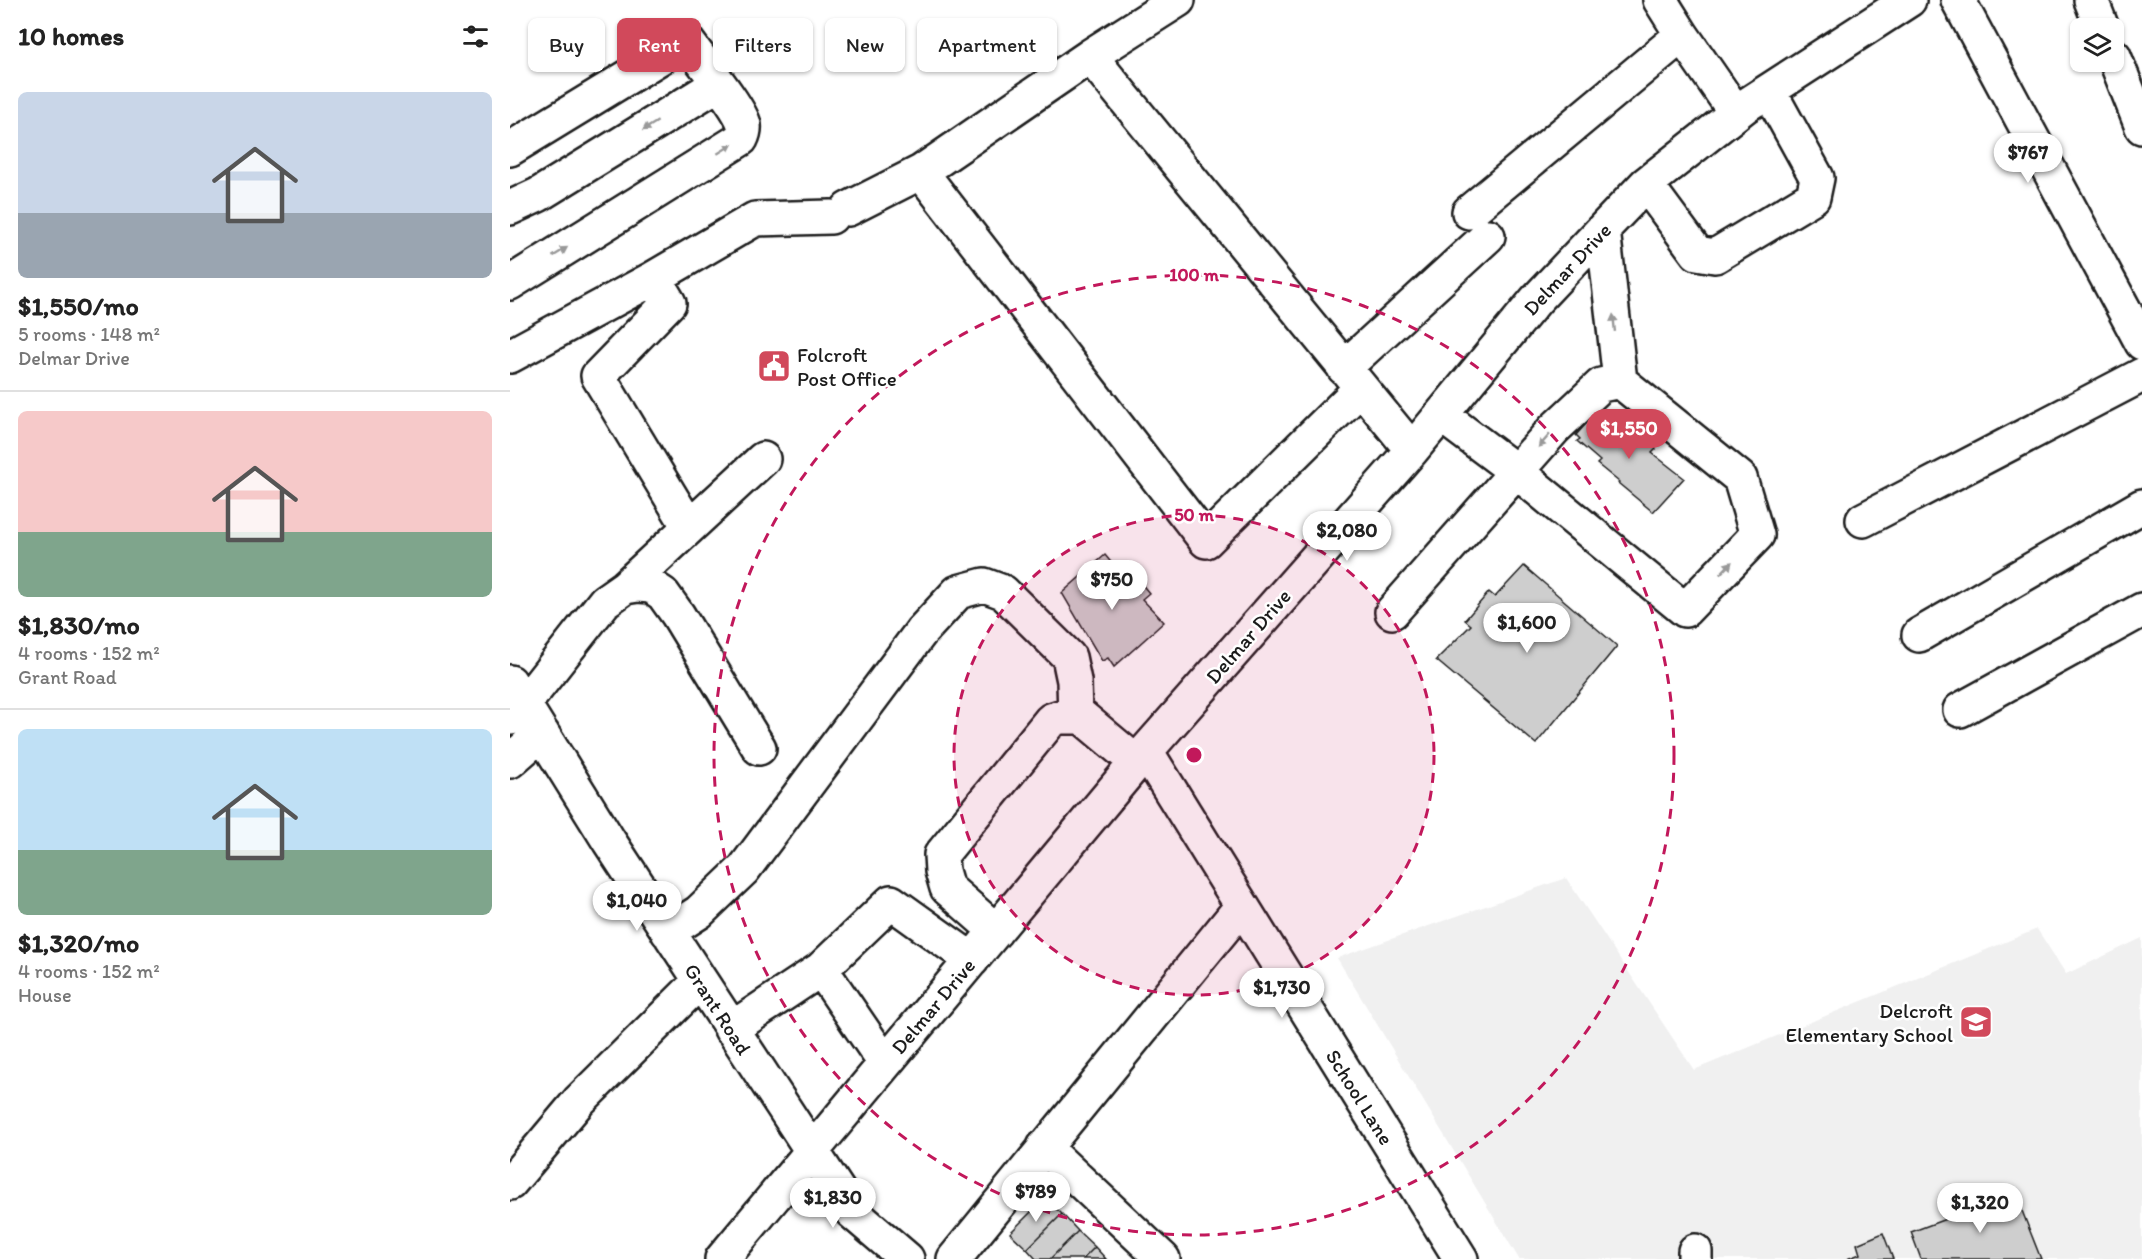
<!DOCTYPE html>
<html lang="en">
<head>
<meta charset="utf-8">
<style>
	:root { --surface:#fff; --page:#f2f2f2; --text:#222; --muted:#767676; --line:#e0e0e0; --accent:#d1495b }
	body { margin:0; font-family:Itim,sans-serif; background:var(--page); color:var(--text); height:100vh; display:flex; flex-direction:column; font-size:22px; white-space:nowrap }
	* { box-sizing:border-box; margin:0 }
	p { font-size:20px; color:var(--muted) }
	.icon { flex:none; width:33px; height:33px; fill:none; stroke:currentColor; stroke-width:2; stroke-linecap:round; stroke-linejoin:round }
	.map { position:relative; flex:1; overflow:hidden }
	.side { display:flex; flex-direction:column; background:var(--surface); width:510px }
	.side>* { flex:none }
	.top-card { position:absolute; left:18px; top:18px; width:570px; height:54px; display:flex; gap:12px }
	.buttons { position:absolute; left:1560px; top:18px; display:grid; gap:12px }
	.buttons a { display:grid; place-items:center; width:54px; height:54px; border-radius:9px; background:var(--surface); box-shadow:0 2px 4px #0004; font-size:30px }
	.price { position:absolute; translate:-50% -51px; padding:0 14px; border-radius:21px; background:#fff; color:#222; font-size:20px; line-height:39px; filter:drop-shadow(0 2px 3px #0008) }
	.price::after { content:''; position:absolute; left:50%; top:36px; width:18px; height:14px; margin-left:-9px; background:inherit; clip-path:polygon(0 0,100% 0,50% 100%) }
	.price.active { background:var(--accent); color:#fff }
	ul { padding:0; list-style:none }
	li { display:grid; align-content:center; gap:12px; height:318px; padding:0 18px }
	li+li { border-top:2px solid var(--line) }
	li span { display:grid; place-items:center; height:186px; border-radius:9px; color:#555 }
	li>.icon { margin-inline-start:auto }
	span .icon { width:108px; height:108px; fill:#fffc; stroke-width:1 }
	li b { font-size:26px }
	h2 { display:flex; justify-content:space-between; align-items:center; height:72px; padding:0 18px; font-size:26px }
	.tag { padding:0 21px; border-radius:9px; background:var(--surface); box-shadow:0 2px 4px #0004; font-size:21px; line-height:54px }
	.tag.active { background:var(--accent); color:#fff }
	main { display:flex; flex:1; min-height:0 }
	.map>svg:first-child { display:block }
	.built { fill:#f0f0f0 }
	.building { fill:#cecece; stroke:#1c1c1c; stroke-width:1.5 }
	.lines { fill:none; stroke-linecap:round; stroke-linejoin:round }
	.minor-casing { stroke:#1c1c1c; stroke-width:38 }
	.minor { stroke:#fff; stroke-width:33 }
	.oneway { fill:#999 }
	.ring { fill:none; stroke:#c2185b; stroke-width:3; stroke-dasharray:10 8 }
	.labels { text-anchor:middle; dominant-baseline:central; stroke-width:5; stroke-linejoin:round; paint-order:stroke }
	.street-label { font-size:21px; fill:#1c1c1c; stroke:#fff }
	.poi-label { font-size:21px; fill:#1c1c1c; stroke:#fff; text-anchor:start }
	.centre { fill:#c2185b; stroke:#fff; stroke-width:3 }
	.ring-label { font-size:18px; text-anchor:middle; font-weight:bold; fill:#c2185b; stroke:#fff; stroke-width:5; stroke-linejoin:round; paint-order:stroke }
</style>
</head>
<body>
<main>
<section class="side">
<h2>10 homes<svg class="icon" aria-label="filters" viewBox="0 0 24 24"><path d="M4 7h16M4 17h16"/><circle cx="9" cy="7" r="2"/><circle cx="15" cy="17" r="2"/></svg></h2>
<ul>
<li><span style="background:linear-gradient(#c9d6e8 65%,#9aa5b1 0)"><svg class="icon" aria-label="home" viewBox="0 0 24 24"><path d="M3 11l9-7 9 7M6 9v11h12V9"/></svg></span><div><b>$1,550/mo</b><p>5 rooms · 148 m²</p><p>Delmar Drive</p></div></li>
<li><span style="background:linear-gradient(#f6c9c9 65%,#7fa58c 0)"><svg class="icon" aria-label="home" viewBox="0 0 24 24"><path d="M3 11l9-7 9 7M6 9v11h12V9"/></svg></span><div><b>$1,830/mo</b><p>4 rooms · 152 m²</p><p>Grant Road</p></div></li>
<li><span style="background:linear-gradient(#bfe0f5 65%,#7fa58c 0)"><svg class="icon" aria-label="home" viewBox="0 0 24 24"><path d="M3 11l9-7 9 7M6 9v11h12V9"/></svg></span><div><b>$1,320/mo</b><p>4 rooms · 152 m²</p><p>House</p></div></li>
</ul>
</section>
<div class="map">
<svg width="1632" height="1259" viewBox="0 0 1632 1259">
	<rect width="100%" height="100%" fill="#fff"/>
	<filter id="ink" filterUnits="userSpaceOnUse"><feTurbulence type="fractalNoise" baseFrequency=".0167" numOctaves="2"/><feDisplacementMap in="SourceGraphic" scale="12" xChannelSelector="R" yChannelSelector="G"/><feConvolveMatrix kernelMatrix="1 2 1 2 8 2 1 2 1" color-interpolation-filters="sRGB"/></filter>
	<g filter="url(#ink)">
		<path class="built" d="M 1056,878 L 1184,1070 L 1527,929 L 1556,974 L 1632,938 L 1632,1259 L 1009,1259 L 827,958 Z"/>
		<path class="building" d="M 1094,413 L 1110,427 L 1113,422 L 1146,449 L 1142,453 L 1174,478 L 1143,512 L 1108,483 L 1109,482 L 1087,464 L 1090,461 L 1067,441 L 1070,439 L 1066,435 L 1085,414 L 1090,418 Z
			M 595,555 L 617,582 L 625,576 L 639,593 L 632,599 L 654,622 L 604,667 L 598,658 L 592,661 L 552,593 Z
			M 1014,566 L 1107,646 L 1026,744 L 926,660 L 961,625 L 955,620 L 979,592 L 985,597 Z
			M 1505,1193 L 1531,1259 L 1411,1259 L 1401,1232 Z
			M 535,1198 L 552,1214 L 517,1249 L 500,1233 Z
			M 552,1214 L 568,1231 L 540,1259 L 526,1259 L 517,1249 Z
			M 568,1231 L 585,1247 L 573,1259 L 540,1259 Z
			M 1373,1233 L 1383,1259 L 1337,1259 L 1350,1254 L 1347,1244 Z
			M 585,1247 L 596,1259 L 573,1259 Z"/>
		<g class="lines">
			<defs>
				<path id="minor" d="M 668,0 L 580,56 L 902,450
					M 1150,0 L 1172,35 L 1226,113
					M 1448,0 L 1632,343
					M 1581,0 L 1592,28
					M 580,56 L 411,172 L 696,541 L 851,388
					M 1604,56 L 1632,127
					M 0,149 L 177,41 C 189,58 231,109 234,125 C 235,131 233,135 231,139 L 0,283
					M 1136,184 L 1187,253 L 1205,256 L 1303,197 L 1307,178 L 1259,91
					M 0,208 L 28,195 L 208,84
					M 338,209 L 411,172
					M 959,212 L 1172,35
					M 1093,229 L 1110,381
					M 0,356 L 144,278
					M 834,368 L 978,236
					M 1353,520 L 1632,375
					M 179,527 L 88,376 L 159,303 L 144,278 L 245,219 L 321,217
					M 115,587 L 253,459
					M 882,612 L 1044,429 L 1091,385 L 1110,381 L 1230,478 L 1247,535 L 1175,610 L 1007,472 L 931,415
					M 1409,635 L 1632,506
					M 0,682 L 99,841 L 342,1212 L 397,1259
					M 1450,710 L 1632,610
					M 1,718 L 14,704 L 95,601 L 115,587 L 128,585 L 141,586 L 153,594 L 168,615 L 249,748
					M 636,751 L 951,1259
					M 0,761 L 32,733
					M 486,931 L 437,888 L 432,871 L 431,855 L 541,720 L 550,717 L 572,717 L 627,763
					M 158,932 L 189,912 L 234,869 L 411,632 L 448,592 L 474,585 L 493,592 L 559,657 L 564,681 L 565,717
					M 311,969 L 375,1063
					M 221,1029 L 311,969 L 381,902 L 462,960
					M 534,1147 L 653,1259
					M 0,1183 L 69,1101 L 190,981
					M 1185,1251 L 1185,1259
					M 212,1259 L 636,751 L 902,450 L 1026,300 L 1093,229 L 1136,184 L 1235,106 L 1399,0
					M 444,1259 L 732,906"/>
			</defs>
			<use href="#minor" class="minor-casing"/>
			<use href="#minor" class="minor"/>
		</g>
		<defs><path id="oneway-solid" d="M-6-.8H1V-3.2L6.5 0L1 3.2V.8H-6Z" transform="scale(1.5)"/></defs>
		<g class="oneway">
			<use href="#oneway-solid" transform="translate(140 126) rotate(148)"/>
			<use href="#oneway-solid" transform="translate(215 149) rotate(-32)"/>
			<use href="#oneway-solid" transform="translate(50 252) rotate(-32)"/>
			<use href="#oneway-solid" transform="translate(1104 323) rotate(-96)"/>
			<use href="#oneway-solid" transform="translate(1034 441) rotate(131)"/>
			<use href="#oneway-solid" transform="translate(1216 568) rotate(-46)"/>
		</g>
	</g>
	<circle cx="684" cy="755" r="240" fill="#c2185b" fill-opacity=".12"/>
	<g class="ring">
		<circle cx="684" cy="755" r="240"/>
		<circle cx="684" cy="755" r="480"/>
	</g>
	<defs>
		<symbol id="civic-square" viewBox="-11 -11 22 22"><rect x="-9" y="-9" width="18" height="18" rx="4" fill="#d1495b" stroke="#fff"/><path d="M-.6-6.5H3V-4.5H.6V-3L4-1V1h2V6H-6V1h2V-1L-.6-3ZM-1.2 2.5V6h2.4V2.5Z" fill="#fff"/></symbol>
		<symbol id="school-square" viewBox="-11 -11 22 22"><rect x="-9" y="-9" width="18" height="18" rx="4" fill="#d1495b" stroke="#fff"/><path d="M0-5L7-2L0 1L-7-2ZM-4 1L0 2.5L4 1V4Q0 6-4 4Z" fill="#fff"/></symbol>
	</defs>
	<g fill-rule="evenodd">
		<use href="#civic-square" x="245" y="347" width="38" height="38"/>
		<use href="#school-square" x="1447" y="1003" width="38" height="38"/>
	</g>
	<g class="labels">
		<g class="street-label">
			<text transform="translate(1057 269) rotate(-47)">Delmar Drive</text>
			<text transform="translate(738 636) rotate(-49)">Delmar Drive</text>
			<text transform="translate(423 1006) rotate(-50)">Delmar Drive</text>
			<text transform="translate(208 1009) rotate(57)">Grant Road</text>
			<text transform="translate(850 1097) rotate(58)">School Lane</text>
		</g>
		<g class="poi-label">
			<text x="287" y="354">Folcroft<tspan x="287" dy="24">Post Office</tspan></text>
			<text x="1443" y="1010" text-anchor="end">Delcroft<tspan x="1443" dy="24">Elementary School</tspan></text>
		</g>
	</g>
	<circle cx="684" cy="755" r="9" class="centre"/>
	<g class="ring-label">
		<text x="684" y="281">100 m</text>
		<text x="684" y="521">50 m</text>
	</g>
</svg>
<div class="buttons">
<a><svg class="icon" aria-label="layers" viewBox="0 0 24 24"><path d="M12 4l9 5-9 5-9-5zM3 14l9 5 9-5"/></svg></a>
</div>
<b class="price" style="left:1518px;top:184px">$767</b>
<b class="price active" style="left:1119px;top:460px">$1,550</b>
<b class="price" style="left:837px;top:562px">$2,080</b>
<b class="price" style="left:602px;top:611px">$750</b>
<b class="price" style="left:1017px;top:654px">$1,600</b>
<b class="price" style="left:127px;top:932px">$1,040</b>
<b class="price" style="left:772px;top:1019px">$1,730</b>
<b class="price" style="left:526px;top:1223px">$789</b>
<b class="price" style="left:323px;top:1229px">$1,830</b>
<b class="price" style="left:1470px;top:1234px">$1,320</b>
<div class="top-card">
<a class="tag">Buy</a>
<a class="tag active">Rent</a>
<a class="tag">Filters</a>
<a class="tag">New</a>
<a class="tag">Apartment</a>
</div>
</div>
</main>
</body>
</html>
